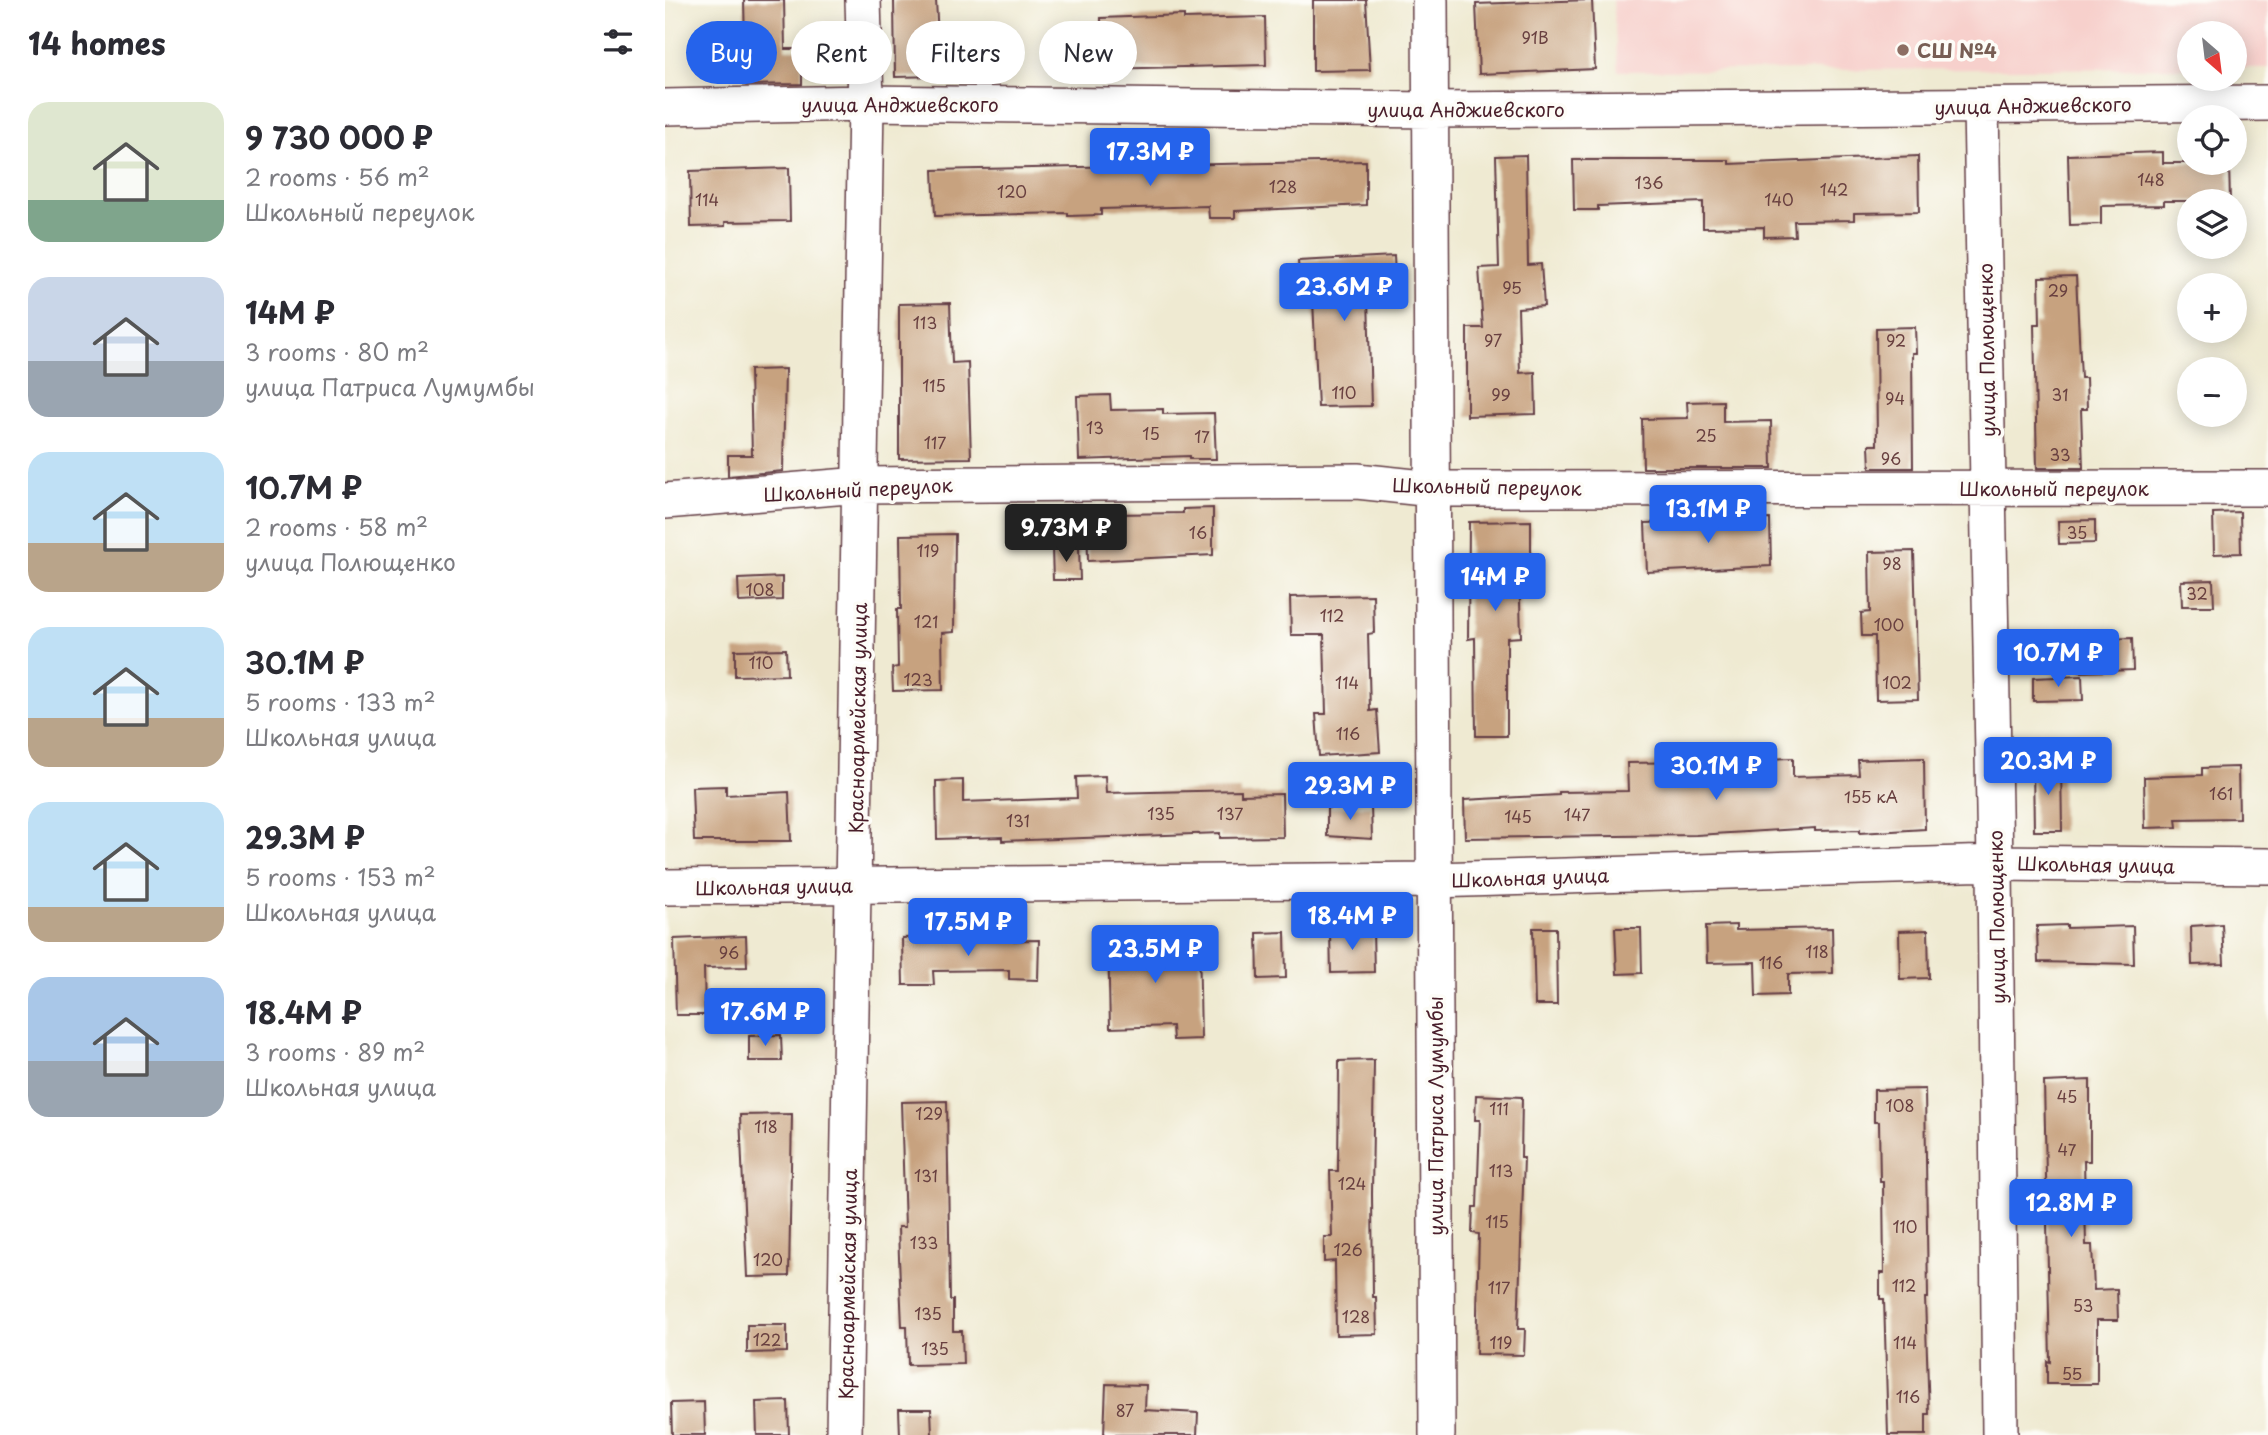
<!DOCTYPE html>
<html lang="en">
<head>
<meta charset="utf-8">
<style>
	:root { --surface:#fff; --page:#f2f2f3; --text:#2b2b33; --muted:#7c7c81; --accent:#2563eb }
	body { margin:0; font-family:"Playpen Sans",sans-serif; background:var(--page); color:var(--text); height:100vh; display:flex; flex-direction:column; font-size:26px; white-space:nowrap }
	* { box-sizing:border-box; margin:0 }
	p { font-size:23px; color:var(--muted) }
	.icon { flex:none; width:38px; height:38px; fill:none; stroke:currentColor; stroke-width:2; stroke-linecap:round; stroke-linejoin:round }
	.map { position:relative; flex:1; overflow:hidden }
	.sheet { display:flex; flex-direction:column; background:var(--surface); width:665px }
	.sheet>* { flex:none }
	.top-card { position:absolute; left:21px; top:21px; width:665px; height:63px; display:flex; gap:14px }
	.needle { width:46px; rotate:152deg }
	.buttons { position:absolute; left:1512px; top:21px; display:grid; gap:14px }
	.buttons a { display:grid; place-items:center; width:70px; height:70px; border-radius:50%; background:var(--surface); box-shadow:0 4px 18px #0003; font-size:35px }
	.price { position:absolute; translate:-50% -60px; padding:0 16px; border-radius:7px; background:var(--accent); color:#fff; font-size:23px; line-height:46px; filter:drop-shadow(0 2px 4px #0008) }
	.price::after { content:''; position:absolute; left:50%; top:42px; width:21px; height:16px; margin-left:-10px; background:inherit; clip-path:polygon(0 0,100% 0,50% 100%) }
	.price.active { background:#222; color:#fff }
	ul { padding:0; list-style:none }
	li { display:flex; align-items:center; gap:21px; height:175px; padding:0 28px }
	li span { display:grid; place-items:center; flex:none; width:196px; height:140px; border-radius:21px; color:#555 }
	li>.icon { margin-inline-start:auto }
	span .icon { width:84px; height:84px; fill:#fffc; stroke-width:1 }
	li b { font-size:30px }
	h2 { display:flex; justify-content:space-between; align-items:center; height:84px; padding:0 28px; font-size:30px }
	.chip { padding:0 24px; border-radius:32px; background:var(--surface); box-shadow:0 4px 18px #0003; font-size:24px; line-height:63px }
	.chip.active { background:var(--accent); color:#fff }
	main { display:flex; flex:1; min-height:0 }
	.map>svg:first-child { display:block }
	.built { fill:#f7d0cc }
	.building { fill:#c7a27f }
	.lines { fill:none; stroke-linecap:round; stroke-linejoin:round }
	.street-casing { stroke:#633d44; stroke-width:38 }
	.street { stroke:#fff; stroke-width:35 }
	.education-dot { fill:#8d6e63; stroke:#fdfcf7; stroke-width:2.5 }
	.labels { text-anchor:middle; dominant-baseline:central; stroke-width:7; stroke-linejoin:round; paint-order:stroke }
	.number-label { font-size:16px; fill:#694040 }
	.education-label { font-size:19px; font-weight:bold; fill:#785e54; stroke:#fdfcf7; text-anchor:start }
	.street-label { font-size:19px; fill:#4a1f2b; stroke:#fdfcf7 }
</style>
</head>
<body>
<main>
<section class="sheet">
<h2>14 homes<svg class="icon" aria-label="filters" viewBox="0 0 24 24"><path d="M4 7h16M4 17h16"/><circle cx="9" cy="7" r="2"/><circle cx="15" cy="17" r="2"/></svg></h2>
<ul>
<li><span style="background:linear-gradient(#dfe7d0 70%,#7fa58c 0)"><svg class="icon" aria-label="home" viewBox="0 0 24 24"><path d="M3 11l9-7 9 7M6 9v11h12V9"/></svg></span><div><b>9 730 000 ₽</b><p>2 rooms · 56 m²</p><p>Школьный переулок</p></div></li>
<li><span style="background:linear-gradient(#c9d6e8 60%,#9aa5b1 0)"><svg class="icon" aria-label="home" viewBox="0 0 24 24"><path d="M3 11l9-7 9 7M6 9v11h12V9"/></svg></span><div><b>14M ₽</b><p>3 rooms · 80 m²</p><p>улица Патриса Лумумбы</p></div></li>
<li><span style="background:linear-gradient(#bfe0f5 65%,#b9a48a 0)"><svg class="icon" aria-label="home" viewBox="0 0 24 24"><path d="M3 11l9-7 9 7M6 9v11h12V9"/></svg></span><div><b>10.7M ₽</b><p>2 rooms · 58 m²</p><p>улица Полющенко</p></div></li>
<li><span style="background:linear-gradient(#bfe0f5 65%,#b9a48a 0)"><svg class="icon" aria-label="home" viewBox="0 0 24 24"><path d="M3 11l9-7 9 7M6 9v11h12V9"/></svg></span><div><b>30.1M ₽</b><p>5 rooms · 133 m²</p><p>Школьная улица</p></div></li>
<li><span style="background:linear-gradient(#bfe0f5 75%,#b9a48a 0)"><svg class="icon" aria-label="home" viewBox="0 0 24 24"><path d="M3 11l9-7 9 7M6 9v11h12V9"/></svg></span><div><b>29.3M ₽</b><p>5 rooms · 153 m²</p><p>Школьная улица</p></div></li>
<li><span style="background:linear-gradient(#a9c7e8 60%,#9aa5b1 0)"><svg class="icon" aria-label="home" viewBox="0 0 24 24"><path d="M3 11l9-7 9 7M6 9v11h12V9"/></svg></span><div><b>18.4M ₽</b><p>3 rooms · 89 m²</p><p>Школьная улица</p></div></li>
</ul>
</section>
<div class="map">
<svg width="1603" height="1435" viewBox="0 0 1603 1435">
	<rect width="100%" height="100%" fill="#fdfcf7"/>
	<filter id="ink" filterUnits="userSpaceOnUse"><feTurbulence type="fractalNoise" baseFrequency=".0143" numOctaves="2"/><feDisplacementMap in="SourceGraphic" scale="14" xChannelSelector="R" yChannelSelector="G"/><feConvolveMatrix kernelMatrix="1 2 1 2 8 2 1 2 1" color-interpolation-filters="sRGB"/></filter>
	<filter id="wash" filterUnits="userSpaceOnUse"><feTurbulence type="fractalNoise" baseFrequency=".00686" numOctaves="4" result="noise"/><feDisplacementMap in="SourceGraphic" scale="28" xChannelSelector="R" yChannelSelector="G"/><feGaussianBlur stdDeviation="1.57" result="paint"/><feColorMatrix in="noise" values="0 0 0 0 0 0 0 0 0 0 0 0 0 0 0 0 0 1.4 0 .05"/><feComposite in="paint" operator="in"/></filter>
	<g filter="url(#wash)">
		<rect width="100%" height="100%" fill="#efead2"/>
		<path class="built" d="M 948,0 L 1603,0 L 1603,68 L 1570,68 L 1570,33 L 1524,33 L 1524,68 L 953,71 Z"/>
		<g id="blocks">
			<path class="building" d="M 79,0 L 119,0 L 120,49 L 137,49 L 137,84 L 81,85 Z
				M 229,0 L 271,0 L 275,76 L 230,77 Z
				M 648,0 L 701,0 L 705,70 L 648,71 Z
				M 927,0 L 930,69 L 814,74 L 811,4 Z
				M 519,15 L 519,19 L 600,17 L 601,65 L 437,69 L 436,18 Z
				M 1498,152 L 1498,163 L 1564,163 L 1565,201 L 1499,201 L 1499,205 L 1436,206 L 1436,224 L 1405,225 L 1403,155 Z
				M 861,155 L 863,265 L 876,264 L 879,306 L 853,308 L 855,373 L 870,372 L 871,414 L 802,416 L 802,328 L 818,328 L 814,268 L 834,267 L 831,156 Z
				M 1253,156 L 1254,212 L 1189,213 L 1189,220 L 1129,221 L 1130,236 L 1099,237 L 1099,227 L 1038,228 L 1038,202 L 933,206 L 933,210 L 909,210 L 908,160 L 1064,160 L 1064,164 Z
				M 701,161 L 701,205 L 570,211 L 570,218 L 544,218 L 543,206 L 436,209 L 436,215 L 403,216 L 403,213 L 270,216 L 268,170 Z
				M 124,168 L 125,221 L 60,222 L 60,226 L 26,227 L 25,171 Z
				M 729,256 L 731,296 L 703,297 L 706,406 L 653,407 L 648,300 L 636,301 L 633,261 Z
				M 1411,276 L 1416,378 L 1421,378 L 1422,409 L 1416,409 L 1418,468 L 1372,468 L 1369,324 L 1375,324 L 1374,277 Z
				M 285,303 L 287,363 L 303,362 L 306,458 L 234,459 L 234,304 Z
				M 1250,327 L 1251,353 L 1247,353 L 1248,468 L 1205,468 L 1204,445 L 1212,445 L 1211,328 Z
				M 120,369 L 118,471 L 63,476 L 63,455 L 87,455 L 85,370 Z
				M 445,395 L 446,410 L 498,409 L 498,414 L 549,413 L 551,459 L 524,459 L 524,456 L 414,460 L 412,396 Z
				M 1058,401 L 1058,422 L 1106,421 L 1107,468 L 978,468 L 977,419 L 1023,418 L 1022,402 Z
				M 450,507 L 450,514 L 518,513 L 518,509 L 548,508 L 548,555 L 423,561 L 422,508 Z
				M 1575,512 L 1576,553 L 1549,554 L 1548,513 Z
				M 1105,519 L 1106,566 L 982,572 L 980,523 Z
				M 1430,520 L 1430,543 L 1394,544 L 1393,521 Z
				M 866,521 L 866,564 L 854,565 L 856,637 L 842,638 L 842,736 L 811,736 L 810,638 L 803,639 L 804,522 Z
				M 290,534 L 289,632 L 277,633 L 278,690 L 228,691 L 227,668 L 233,667 L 232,609 L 236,609 L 235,535 Z
				M 414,547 L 415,580 L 388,580 L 387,548 Z
				M 1249,551 L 1253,699 L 1211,700 L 1210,636 L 1197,636 L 1196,613 L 1205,612 L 1204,552 Z
				M 117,577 L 117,600 L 74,602 L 73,579 Z
				M 1548,580 L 1549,606 L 1517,606 L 1516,581 Z
				M 708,595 L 709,633 L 703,634 L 705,711 L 712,710 L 715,752 L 654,756 L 651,714 L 661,714 L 659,635 L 626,635 L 625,597 Z
				M 1467,638 L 1468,670 L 1415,672 L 1414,640 Z
				M 121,649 L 122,675 L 70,676 L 70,650 Z
				M 1417,676 L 1418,700 L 1368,701 L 1368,678 Z
				M 1064,757 L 1065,760 L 1128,758 L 1128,777 L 1194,775 L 1193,760 L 1259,758 L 1260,829 L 1195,833 L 1195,830 L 1150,831 L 1150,828 L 1031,835 L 800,838 L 799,800 L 894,795 L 894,792 L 963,791 L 962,763 L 1029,762 L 1029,758 Z
				M 1396,763 L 1397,831 L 1369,831 L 1368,764 Z
				M 1573,767 L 1574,818 L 1511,819 L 1512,827 L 1480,828 L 1479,777 L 1537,775 L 1537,768 Z
				M 440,776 L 441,793 L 576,790 L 576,795 L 617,794 L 618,837 L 555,838 L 555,833 L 337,841 L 337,837 L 272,839 L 271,781 L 298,780 L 298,802 L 412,798 L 411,777 Z
				M 61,786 L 61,795 L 124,792 L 126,841 L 29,841 L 27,787 Z
				M 706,806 L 707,839 L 662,836 L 662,808 Z
				M 1557,924 L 1559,964 L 1527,965 L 1526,926 Z
				M 1071,925 L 1071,930 L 1167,928 L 1168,973 L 1123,974 L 1123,995 L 1091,996 L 1090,962 L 1042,963 L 1041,926 Z
				M 1402,925 L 1402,928 L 1468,926 L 1469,964 L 1373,962 L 1372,926 Z
				M 868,928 L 891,928 L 892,1005 L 870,1005 Z
				M 950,928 L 976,928 L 977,973 L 952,974 Z
				M 708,930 L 709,972 L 666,973 L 665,932 Z
				M 1263,930 L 1264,978 L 1235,979 L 1234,931 Z
				M 620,932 L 621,978 L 593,979 L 592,933 Z
				M 478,934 L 479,941 L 534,940 L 536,1039 L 508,1040 L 507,1026 L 445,1028 L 443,936 Z
				M 81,936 L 82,967 L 39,968 L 40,1015 L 11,1015 L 9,939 Z
				M 267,937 L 268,942 L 374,940 L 373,980 L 344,979 L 344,970 L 268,971 L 269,985 L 238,985 L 237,938 Z
				M 116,1035 L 117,1061 L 84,1061 L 84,1036 Z
				M 709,1060 L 707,1194 L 708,1297 L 711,1297 L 712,1334 L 671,1335 L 670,1261 L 659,1262 L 659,1237 L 667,1237 L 665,1171 L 673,1171 L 674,1061 Z
				M 1425,1080 L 1425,1161 L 1419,1161 L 1421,1245 L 1427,1245 L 1429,1290 L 1452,1289 L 1453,1320 L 1432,1320 L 1432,1384 L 1382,1384 L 1382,1361 L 1385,1362 L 1379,1082 Z
				M 1260,1089 L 1263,1298 L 1260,1298 L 1264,1414 L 1261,1414 L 1261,1435 L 1223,1435 L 1219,1299 L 1215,1299 L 1215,1273 L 1219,1273 L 1218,1182 L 1215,1182 L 1214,1122 L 1209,1122 L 1209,1090 Z
				M 811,1095 L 857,1097 L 856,1158 L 859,1158 L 853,1329 L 860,1329 L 859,1355 L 811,1354 L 814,1234 L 807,1233 L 808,1207 L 812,1207 L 815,1120 L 810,1120 Z
				M 282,1101 L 285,1300 L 288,1300 L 288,1331 L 297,1331 L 298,1364 L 243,1365 L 242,1326 L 237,1326 L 234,1258 L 233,1227 L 240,1227 L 236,1102 Z
				M 127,1114 L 124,1276 L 82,1277 L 75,1115 Z
				M 82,1325 L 122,1325 L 122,1352 L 82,1353 Z
				M 441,1384 L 481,1385 L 480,1410 L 533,1413 L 532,1435 L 439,1435 Z
				M 123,1401 L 124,1435 L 92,1435 L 91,1402 Z
				M 39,1402 L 40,1435 L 7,1435 L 6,1403 Z
				M 234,1409 L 266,1409 L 267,1435 L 235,1435 Z"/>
		</g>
	</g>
	<g filter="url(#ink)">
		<use href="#blocks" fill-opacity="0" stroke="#633d44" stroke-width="2"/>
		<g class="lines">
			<defs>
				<path id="street" d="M 765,0 L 772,1435
					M 1316,106 L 1330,863 L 1335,1435
					M 0,107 L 201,103 L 767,110 L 1603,103
					M 0,501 L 195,485 L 692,481 L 768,489 L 1603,488
					M 0,887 L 769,880 L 1330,863 L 1603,866
					M 179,1435 L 201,103 L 198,0"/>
			</defs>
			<use href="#street" class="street-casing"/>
			<use href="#street" class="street"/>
		</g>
	</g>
	<circle class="education-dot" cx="1238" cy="50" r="7"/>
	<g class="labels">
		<g class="number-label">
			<text x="870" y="37">91В</text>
			<text x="1486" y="179">148</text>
			<text x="984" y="182">136</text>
			<text x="618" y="186">128</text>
			<text x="1169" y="189">142</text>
			<text x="347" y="191">120</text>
			<text x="42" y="199">114</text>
			<text x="1114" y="199">140</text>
			<text x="847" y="287">95</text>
			<text x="1393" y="290">29</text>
			<text x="260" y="322">113</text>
			<text x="828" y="340">97</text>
			<text x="1231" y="340">92</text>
			<text x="269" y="385">115</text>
			<text x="679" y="392">110</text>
			<text x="836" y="394">99</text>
			<text x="1395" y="394">31</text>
			<text x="1230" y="398">94</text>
			<text x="430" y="427">13</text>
			<text x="486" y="433">15</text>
			<text x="1041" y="435">25</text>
			<text x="537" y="436">17</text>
			<text x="270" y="442">117</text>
			<text x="1395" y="454">33</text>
			<text x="1226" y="458">96</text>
			<text x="533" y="532">16</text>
			<text x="1412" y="532">35</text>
			<text x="263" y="550">119</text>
			<text x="1227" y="563">98</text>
			<text x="95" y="589">108</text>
			<text x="1532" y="593">32</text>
			<text x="667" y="615">112</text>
			<text x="261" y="621">121</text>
			<text x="1224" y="624">100</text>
			<text x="96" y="662">110</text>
			<text x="253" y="679">123</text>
			<text x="682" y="682">114</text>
			<text x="1232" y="682">102</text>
			<text x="683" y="733">116</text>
			<text x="1556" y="793">161</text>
			<text x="1206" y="796">155 кА</text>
			<text x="496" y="813">135</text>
			<text x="565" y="813">137</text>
			<text x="912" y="814">147</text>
			<text x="853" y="816">145</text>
			<text x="353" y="820">131</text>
			<text x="1152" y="951">118</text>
			<text x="64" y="952">96</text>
			<text x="1106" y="962">116</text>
			<text x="1402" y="1096">45</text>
			<text x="1235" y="1105">108</text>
			<text x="834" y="1108">111</text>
			<text x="264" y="1113">129</text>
			<text x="101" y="1126">118</text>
			<text x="1402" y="1149">47</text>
			<text x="836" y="1170">113</text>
			<text x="261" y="1175">131</text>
			<text x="687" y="1183">124</text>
			<text x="832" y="1221">115</text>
			<text x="1240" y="1226">110</text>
			<text x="259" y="1242">133</text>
			<text x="683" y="1249">126</text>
			<text x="103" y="1259">120</text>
			<text x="1239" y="1285">112</text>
			<text x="834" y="1287">117</text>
			<text x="1418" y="1305">53</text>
			<text x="263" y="1313">135</text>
			<text x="691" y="1316">128</text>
			<text x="102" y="1339">122</text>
			<text x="836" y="1342">119</text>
			<text x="1240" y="1342">114</text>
			<text x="270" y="1348">135</text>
			<text x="1407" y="1373">55</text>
			<text x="1243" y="1396">116</text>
			<text x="460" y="1410">87</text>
		</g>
		<g class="education-label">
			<text x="1252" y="50">СШ №4</text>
		</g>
		<g class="street-label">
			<text x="235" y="104">улица Анджиевского</text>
			<text transform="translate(1368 105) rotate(-1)">улица Анджиевского</text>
			<text x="801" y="109">улица Анджиевского</text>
			<text transform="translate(1321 350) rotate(-91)">улица Полющенко</text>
			<text transform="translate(822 486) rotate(1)">Школьный переулок</text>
			<text x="1389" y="488">Школьный переулок</text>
			<text transform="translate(193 489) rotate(-3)">Школьный переулок</text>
			<text transform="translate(192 718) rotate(-89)">Красноармейская улица</text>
			<text transform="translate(1431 864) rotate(1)">Школьная улица</text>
			<text transform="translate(865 877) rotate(-2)">Школьная улица</text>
			<text transform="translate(109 886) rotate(-1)">Школьная улица</text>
			<text transform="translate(1331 917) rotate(-91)">улица Полющенко</text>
			<text transform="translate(770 1116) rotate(-90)">улица Патриса Лумумбы</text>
			<text transform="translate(182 1284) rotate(-89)">Красноармейская улица</text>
		</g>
	</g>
</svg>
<div class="buttons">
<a><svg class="needle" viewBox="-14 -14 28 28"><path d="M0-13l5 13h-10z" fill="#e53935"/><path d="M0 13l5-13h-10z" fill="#7c7c81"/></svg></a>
<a><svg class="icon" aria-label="locate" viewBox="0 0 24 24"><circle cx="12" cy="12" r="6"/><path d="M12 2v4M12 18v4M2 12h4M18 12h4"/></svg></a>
<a><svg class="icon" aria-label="layers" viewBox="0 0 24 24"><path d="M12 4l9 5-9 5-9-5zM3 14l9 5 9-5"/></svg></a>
<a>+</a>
<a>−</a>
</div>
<b class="price" style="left:485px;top:188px">17.3M ₽</b>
<b class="price" style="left:679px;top:323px">23.6M ₽</b>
<b class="price" style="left:1043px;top:545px">13.1M ₽</b>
<b class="price active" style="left:401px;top:564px">9.73M ₽</b>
<b class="price" style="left:830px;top:613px">14M ₽</b>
<b class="price" style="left:1393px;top:689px">10.7M ₽</b>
<b class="price" style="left:1383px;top:797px">20.3M ₽</b>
<b class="price" style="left:1051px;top:802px">30.1M ₽</b>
<b class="price" style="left:685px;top:822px">29.3M ₽</b>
<b class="price" style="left:687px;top:952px">18.4M ₽</b>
<b class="price" style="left:303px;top:958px">17.5M ₽</b>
<b class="price" style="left:490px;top:985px">23.5M ₽</b>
<b class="price" style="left:100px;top:1048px">17.6M ₽</b>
<b class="price" style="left:1406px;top:1239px">12.8M ₽</b>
<div class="top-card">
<a class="chip active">Buy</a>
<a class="chip">Rent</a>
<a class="chip">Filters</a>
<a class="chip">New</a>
</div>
</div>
</main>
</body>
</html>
